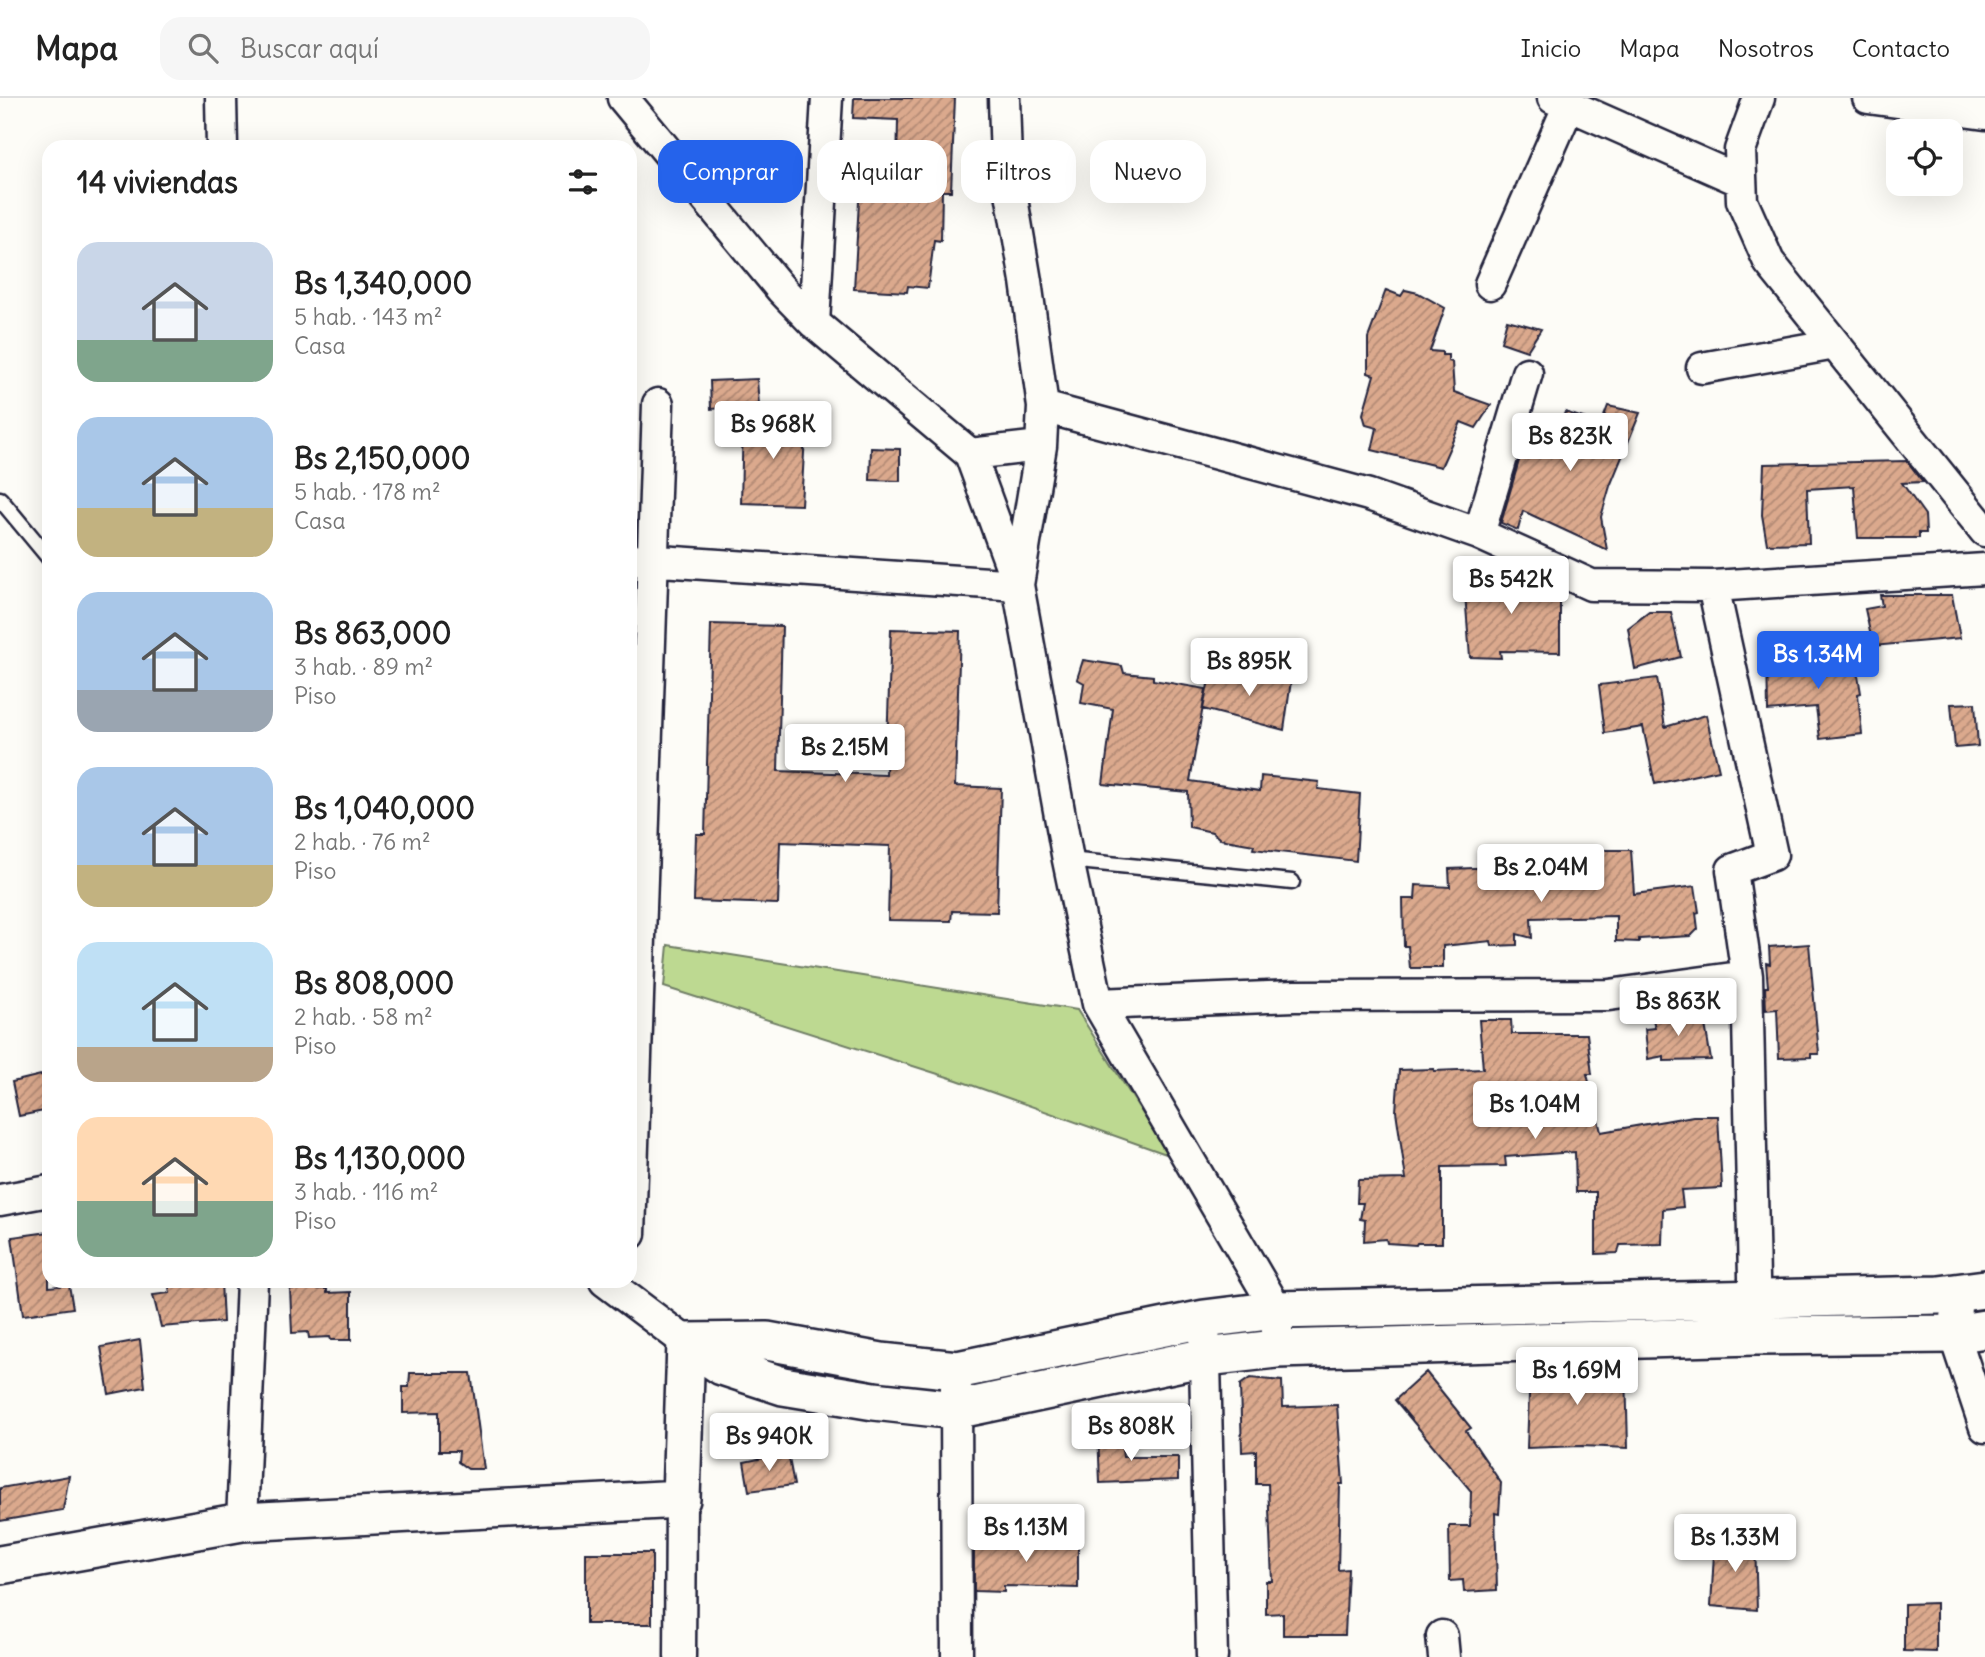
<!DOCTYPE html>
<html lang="es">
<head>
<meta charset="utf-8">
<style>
	:root { --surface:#fff; --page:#f6f6f6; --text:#222; --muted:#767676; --line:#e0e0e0; --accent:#2563eb }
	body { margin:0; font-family:Delius,sans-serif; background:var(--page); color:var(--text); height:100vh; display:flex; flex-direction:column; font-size:26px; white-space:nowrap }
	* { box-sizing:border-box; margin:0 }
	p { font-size:23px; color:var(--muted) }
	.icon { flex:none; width:38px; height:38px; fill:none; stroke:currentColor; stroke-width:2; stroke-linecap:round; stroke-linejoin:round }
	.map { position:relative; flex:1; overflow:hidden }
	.panel { position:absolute; left:42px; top:42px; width:595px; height:1148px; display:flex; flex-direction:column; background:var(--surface); border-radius:21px; box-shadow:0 7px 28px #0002 }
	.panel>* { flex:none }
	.hud { position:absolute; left:658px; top:42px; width:665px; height:63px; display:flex; gap:14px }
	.buttons { position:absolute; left:1886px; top:21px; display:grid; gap:14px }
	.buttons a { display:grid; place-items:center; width:77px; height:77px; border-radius:14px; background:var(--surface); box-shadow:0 7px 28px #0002; font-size:35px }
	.price { position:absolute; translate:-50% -60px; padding:0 16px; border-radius:7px; background:#fff; color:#222; font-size:23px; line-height:46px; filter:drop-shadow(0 2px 4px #0008) }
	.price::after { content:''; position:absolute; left:50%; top:42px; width:21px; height:16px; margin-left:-10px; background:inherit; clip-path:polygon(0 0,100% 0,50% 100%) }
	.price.current { background:var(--accent); color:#fff }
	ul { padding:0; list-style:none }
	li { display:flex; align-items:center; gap:21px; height:175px; padding:0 35px }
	li span { display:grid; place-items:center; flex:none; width:196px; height:140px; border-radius:21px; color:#555 }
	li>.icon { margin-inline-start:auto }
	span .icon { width:84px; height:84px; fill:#fffc; stroke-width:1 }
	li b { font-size:30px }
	h2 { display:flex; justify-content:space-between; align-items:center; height:84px; padding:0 35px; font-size:30px }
	.pill { padding:0 24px; border-radius:21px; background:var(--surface); box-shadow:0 7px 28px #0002; font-size:24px; line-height:63px }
	.pill.current { background:var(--accent); color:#fff }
	header { display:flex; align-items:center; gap:42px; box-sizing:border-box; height:98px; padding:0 35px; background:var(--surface); border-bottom:2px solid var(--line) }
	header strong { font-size:33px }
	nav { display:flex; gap:38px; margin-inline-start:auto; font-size:24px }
	.search { width:490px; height:63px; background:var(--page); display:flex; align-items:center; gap:18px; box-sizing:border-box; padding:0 24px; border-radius:21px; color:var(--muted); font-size:26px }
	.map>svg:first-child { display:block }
	.park { fill:#bdd991; stroke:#707e66; stroke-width:2 }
	.building { fill:url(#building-hatch); stroke:#22223b; stroke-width:2 }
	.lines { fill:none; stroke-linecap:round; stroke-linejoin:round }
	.service-casing { stroke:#22223b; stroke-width:19 }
	.minor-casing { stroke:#22223b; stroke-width:35 }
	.tertiary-casing { stroke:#22223b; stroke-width:42 }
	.service { stroke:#fdfcf7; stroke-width:14 }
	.minor { stroke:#fdfcf7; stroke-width:30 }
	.tertiary { stroke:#fdfcf7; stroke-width:37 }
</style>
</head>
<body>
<header>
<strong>Mapa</strong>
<div class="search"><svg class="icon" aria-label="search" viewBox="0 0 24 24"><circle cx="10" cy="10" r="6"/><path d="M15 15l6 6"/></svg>Buscar aquí</div>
<nav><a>Inicio</a><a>Mapa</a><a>Nosotros</a><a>Contacto</a></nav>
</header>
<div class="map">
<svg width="1985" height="1559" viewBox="0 0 1985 1559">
	<defs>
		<pattern id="building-hatch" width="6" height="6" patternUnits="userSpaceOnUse" patternTransform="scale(1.75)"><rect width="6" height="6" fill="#dba98d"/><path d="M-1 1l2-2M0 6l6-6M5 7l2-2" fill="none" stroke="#b18974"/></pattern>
	</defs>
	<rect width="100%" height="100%" fill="#fdfcf7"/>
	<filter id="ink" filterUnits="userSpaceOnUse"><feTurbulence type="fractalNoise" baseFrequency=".0143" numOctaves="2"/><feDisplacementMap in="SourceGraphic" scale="14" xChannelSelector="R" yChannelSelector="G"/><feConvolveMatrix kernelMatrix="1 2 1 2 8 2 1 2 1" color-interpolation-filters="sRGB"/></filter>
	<g filter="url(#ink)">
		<path class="park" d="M 668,847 L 1077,912 L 1169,1057 L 957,982 L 664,889 Z"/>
		<path class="building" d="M 854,0 L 955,0 L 951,93 L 942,93 L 941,143 L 934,142 L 928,190 L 908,188 L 907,194 L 854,191 L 861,68 L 897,70 L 898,22 L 853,20 Z
			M 1386,192 L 1401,198 L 1405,192 L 1418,195 L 1445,210 L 1430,253 L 1442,254 L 1442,257 L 1448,257 L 1448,263 L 1452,264 L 1454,294 L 1491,307 L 1476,330 L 1461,324 L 1441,369 L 1372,352 L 1377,330 L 1366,327 L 1363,316 L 1374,277 L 1368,275 L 1368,240 Z
			M 1507,222 L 1541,231 L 1527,253 L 1501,244 Z
			M 757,281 L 759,307 L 711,311 L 710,283 Z
			M 1608,308 L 1640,315 L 1610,388 L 1601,419 L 1607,452 L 1523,413 L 1518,432 L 1501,425 L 1529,328 L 1557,335 L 1565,314 L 1601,326 Z
			M 743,320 L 806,320 L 801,407 L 741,405 Z
			M 871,350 L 900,351 L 900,383 L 870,382 Z
			M 1907,363 L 1923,384 L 1902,385 L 1925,417 L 1926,435 L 1919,435 L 1919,440 L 1858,440 L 1854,388 L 1807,391 L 1809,445 L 1767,446 L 1762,417 L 1764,366 Z
			M 1507,470 L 1503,483 L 1549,487 L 1560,492 L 1560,554 L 1500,553 L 1501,560 L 1470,559 L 1464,483 Z
			M 1880,497 L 1952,497 L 1960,540 L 1873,548 L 1865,511 L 1882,508 Z
			M 1649,514 L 1671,514 L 1681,559 L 1635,571 L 1628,530 Z
			M 711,526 L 782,528 L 778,673 L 886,677 L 891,531 L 960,533 L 955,688 L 1001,690 L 997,814 L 952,813 L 951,823 L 888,822 L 890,748 L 780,744 L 778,806 L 694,803 L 696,736 L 705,736 Z
			M 1767,558 L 1855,559 L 1861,595 L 1858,596 L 1862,636 L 1820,641 L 1816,609 L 1768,613 Z
			M 1083,562 L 1122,568 L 1124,575 L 1153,578 L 1153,582 L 1206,591 L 1190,683 L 1260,693 L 1261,678 L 1319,684 L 1318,691 L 1360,696 L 1356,763 L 1253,751 L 1254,747 L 1220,741 L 1212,734 L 1189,729 L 1188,694 L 1103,686 L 1113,611 L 1081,605 L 1084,585 L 1077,581 Z
			M 1211,572 L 1251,580 L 1254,575 L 1291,583 L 1284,632 L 1203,611 Z
			M 1657,580 L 1665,629 L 1706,617 L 1719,672 L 1655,686 L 1643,629 L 1605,635 L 1599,587 Z
			M 1975,605 L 1978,648 L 1955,650 L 1951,606 Z
			M 1599,752 L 1631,752 L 1634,796 L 1695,788 L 1699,814 L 1696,815 L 1698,831 L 1691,838 L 1639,841 L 1639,844 L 1616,843 L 1616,818 L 1531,820 L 1532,840 L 1517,836 L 1517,847 L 1492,848 L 1491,843 L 1443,848 L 1443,870 L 1410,870 L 1408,848 L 1404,848 L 1403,801 L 1415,801 L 1416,787 L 1450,789 L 1449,771 L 1526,768 L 1526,763 Z
			M 1809,846 L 1819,956 L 1811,956 L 1811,959 L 1779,960 L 1777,911 L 1766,912 L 1765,889 L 1768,889 L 1766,865 L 1770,866 L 1769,849 Z
			M 1703,914 L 1711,962 L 1664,963 L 1664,958 L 1648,961 L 1645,931 L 1655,930 L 1652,917 Z
			M 1479,922 L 1511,922 L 1512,936 L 1587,936 L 1592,976 L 1587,976 L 1601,1034 L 1693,1018 L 1718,1018 L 1722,1090 L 1681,1092 L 1683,1109 L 1663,1111 L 1662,1146 L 1620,1147 L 1618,1155 L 1596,1156 L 1596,1094 L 1576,1094 L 1575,1054 L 1505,1059 L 1506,1068 L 1442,1069 L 1442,1145 L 1417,1145 L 1416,1147 L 1387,1145 L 1386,1141 L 1364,1143 L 1365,1122 L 1360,1121 L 1363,1105 L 1357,1105 L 1358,1082 L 1406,1081 L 1396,1013 L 1399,972 L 1434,971 L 1434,973 L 1483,971 Z
			M 49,975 L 49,1012 L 19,1018 L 12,984 Z
			M 49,1134 L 49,1189 L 69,1187 L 73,1210 L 23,1217 L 12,1139 Z
			M 168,1183 L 221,1183 L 223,1224 L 161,1229 L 153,1197 L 170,1195 Z
			M 290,1191 L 327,1191 L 327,1195 L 351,1194 L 351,1242 L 331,1242 L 330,1239 L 309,1240 L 308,1234 L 292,1235 Z
			M 140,1242 L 145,1289 L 109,1296 L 101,1249 Z
			M 1578,1267 L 1626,1273 L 1628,1350 L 1581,1348 L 1527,1350 L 1530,1270 Z
			M 1426,1274 L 1471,1330 L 1466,1333 L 1501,1385 L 1499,1416 L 1495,1415 L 1497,1492 L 1464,1494 L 1463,1482 L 1450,1483 L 1449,1428 L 1470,1428 L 1471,1393 L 1395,1302 Z
			M 410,1275 L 471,1275 L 484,1371 L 468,1371 L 458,1364 L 459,1353 L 439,1353 L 439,1314 L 403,1315 L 403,1289 L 409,1289 Z
			M 1250,1280 L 1282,1283 L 1283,1309 L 1337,1307 L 1343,1386 L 1340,1386 L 1338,1472 L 1348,1471 L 1345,1537 L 1283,1537 L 1283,1515 L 1266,1516 L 1266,1483 L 1272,1483 L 1268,1386 L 1256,1386 L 1256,1353 L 1242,1354 L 1240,1287 Z
			M 1098,1333 L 1120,1334 L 1123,1359 L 1178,1359 L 1178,1382 L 1100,1385 Z
			M 788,1355 L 794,1387 L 749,1393 L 744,1364 Z
			M 69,1378 L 63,1412 L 0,1423 L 0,1390 Z
			M 1715,1438 L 1755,1441 L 1757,1512 L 1711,1508 Z
			M 1011,1440 L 1078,1441 L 1078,1490 L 1004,1488 L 1004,1494 L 974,1493 L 974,1445 L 1011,1445 Z
			M 586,1455 L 652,1455 L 652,1526 L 586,1526 Z
			M 1936,1505 L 1936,1554 L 1904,1553 L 1904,1506 Z"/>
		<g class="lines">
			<defs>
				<path id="service" d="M 0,401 L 49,460
					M 1068,762 L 1292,784"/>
				<path id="minor" d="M 221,0 L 222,49
					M 623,0 L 781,191 L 814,225 L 970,356 L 1041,348
					M 1553,0 L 1741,83
					M 1759,0 L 1740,52 L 1742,103 L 1769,164 L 1985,433
					M 1868,0 L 1985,16
					M 1490,186 L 1569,7
					M 814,225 L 827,0
					M 1702,270 L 1835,246
					M 1043,309 L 1369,397 L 1479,436 L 1591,487 L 1713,488 L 1985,471
					M 970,356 L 1018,487 L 1068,762 L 1098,906 L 1277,1212 L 1277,1233
					M 1479,436 L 1527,275
					M 630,461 L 1018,487 L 1041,348 L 1043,309 L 1026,183 L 1006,65 L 1004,0
					M 1713,488 L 1772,757 L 1732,772 L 1747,878 L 1755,1223
					M 1098,906 L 1295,898 L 1609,897 L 1747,878
					M 0,1102 L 49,1093
					M 630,1136 L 658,306
					M 605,1183 L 686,1244
					M 1957,1195 L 1954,1236 L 1985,1329
					M 1204,1221 L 1212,1559
					M 956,1290 L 957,1559
					M 242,1424 L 252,1183
					M 1442,1538 L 1444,1559
					M 680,1559 L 681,1401"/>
				<path id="tertiary" d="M 686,1244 L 722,1268 L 783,1288 L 874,1303 L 955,1312 L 1206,1259 L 1276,1251 L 1755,1238 L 1954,1236 L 1985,1231
					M 686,1244 L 767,1243 L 881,1264 L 957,1272 L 1204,1221 L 1277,1212 L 1939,1197 L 1985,1191
					M 0,1467 L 242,1424 L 681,1401 L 686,1244"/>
			</defs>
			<use href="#service" class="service-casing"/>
			<use href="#minor" class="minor-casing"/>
			<use href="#tertiary" class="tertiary-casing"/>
			<use href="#service" class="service"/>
			<use href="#minor" class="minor"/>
			<use href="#tertiary" class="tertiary"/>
		</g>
	</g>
</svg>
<div class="buttons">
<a><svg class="icon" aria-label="locate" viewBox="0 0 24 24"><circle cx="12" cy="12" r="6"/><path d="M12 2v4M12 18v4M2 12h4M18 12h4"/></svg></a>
</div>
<b class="price" style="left:773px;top:363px">Bs 968K</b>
<b class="price" style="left:1570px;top:375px">Bs 823K</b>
<b class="price" style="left:1511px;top:518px">Bs 542K</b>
<b class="price current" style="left:1818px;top:593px">Bs 1.34M</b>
<b class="price" style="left:1249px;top:600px">Bs 895K</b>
<b class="price" style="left:845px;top:686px">Bs 2.15M</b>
<b class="price" style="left:1541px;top:806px">Bs 2.04M</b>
<b class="price" style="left:1678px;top:940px">Bs 863K</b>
<b class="price" style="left:1535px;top:1043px">Bs 1.04M</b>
<b class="price" style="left:1577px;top:1309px">Bs 1.69M</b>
<b class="price" style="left:1131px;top:1365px">Bs 808K</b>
<b class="price" style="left:769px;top:1375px">Bs 940K</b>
<b class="price" style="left:1026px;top:1466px">Bs 1.13M</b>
<b class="price" style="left:1735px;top:1476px">Bs 1.33M</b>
<div class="hud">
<a class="pill current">Comprar</a>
<a class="pill">Alquilar</a>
<a class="pill">Filtros</a>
<a class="pill">Nuevo</a>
</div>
<section class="panel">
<h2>14 viviendas<svg class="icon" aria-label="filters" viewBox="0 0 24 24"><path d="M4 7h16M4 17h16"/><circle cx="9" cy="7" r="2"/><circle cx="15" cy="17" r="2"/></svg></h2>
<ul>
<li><span style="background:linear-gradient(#c9d6e8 70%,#7fa58c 0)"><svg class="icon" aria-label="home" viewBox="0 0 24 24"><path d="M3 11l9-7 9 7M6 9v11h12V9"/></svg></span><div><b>Bs 1,340,000</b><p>5 hab. · 143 m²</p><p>Casa</p></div></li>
<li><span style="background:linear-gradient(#a9c7e8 65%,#c2b280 0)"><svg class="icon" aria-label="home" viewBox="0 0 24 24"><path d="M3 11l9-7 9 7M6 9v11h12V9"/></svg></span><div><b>Bs 2,150,000</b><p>5 hab. · 178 m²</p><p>Casa</p></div></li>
<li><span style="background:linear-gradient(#a9c7e8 70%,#9aa5b1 0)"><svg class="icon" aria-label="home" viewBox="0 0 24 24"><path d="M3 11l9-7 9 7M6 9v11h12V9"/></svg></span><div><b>Bs 863,000</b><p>3 hab. · 89 m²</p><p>Piso</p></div></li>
<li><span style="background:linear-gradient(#a9c7e8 70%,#c2b280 0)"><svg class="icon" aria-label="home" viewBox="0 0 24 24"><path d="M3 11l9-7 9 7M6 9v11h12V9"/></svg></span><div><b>Bs 1,040,000</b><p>2 hab. · 76 m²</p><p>Piso</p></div></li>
<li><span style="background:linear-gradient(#bfe0f5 75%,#b9a48a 0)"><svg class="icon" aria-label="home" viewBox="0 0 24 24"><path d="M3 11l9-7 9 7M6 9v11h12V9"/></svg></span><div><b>Bs 808,000</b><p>2 hab. · 58 m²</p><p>Piso</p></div></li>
<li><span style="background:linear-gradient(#ffd9b3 60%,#7fa58c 0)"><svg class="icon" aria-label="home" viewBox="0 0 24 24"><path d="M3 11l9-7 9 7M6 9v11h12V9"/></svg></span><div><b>Bs 1,130,000</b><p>3 hab. · 116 m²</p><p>Piso</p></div></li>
</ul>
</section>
</div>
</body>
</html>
